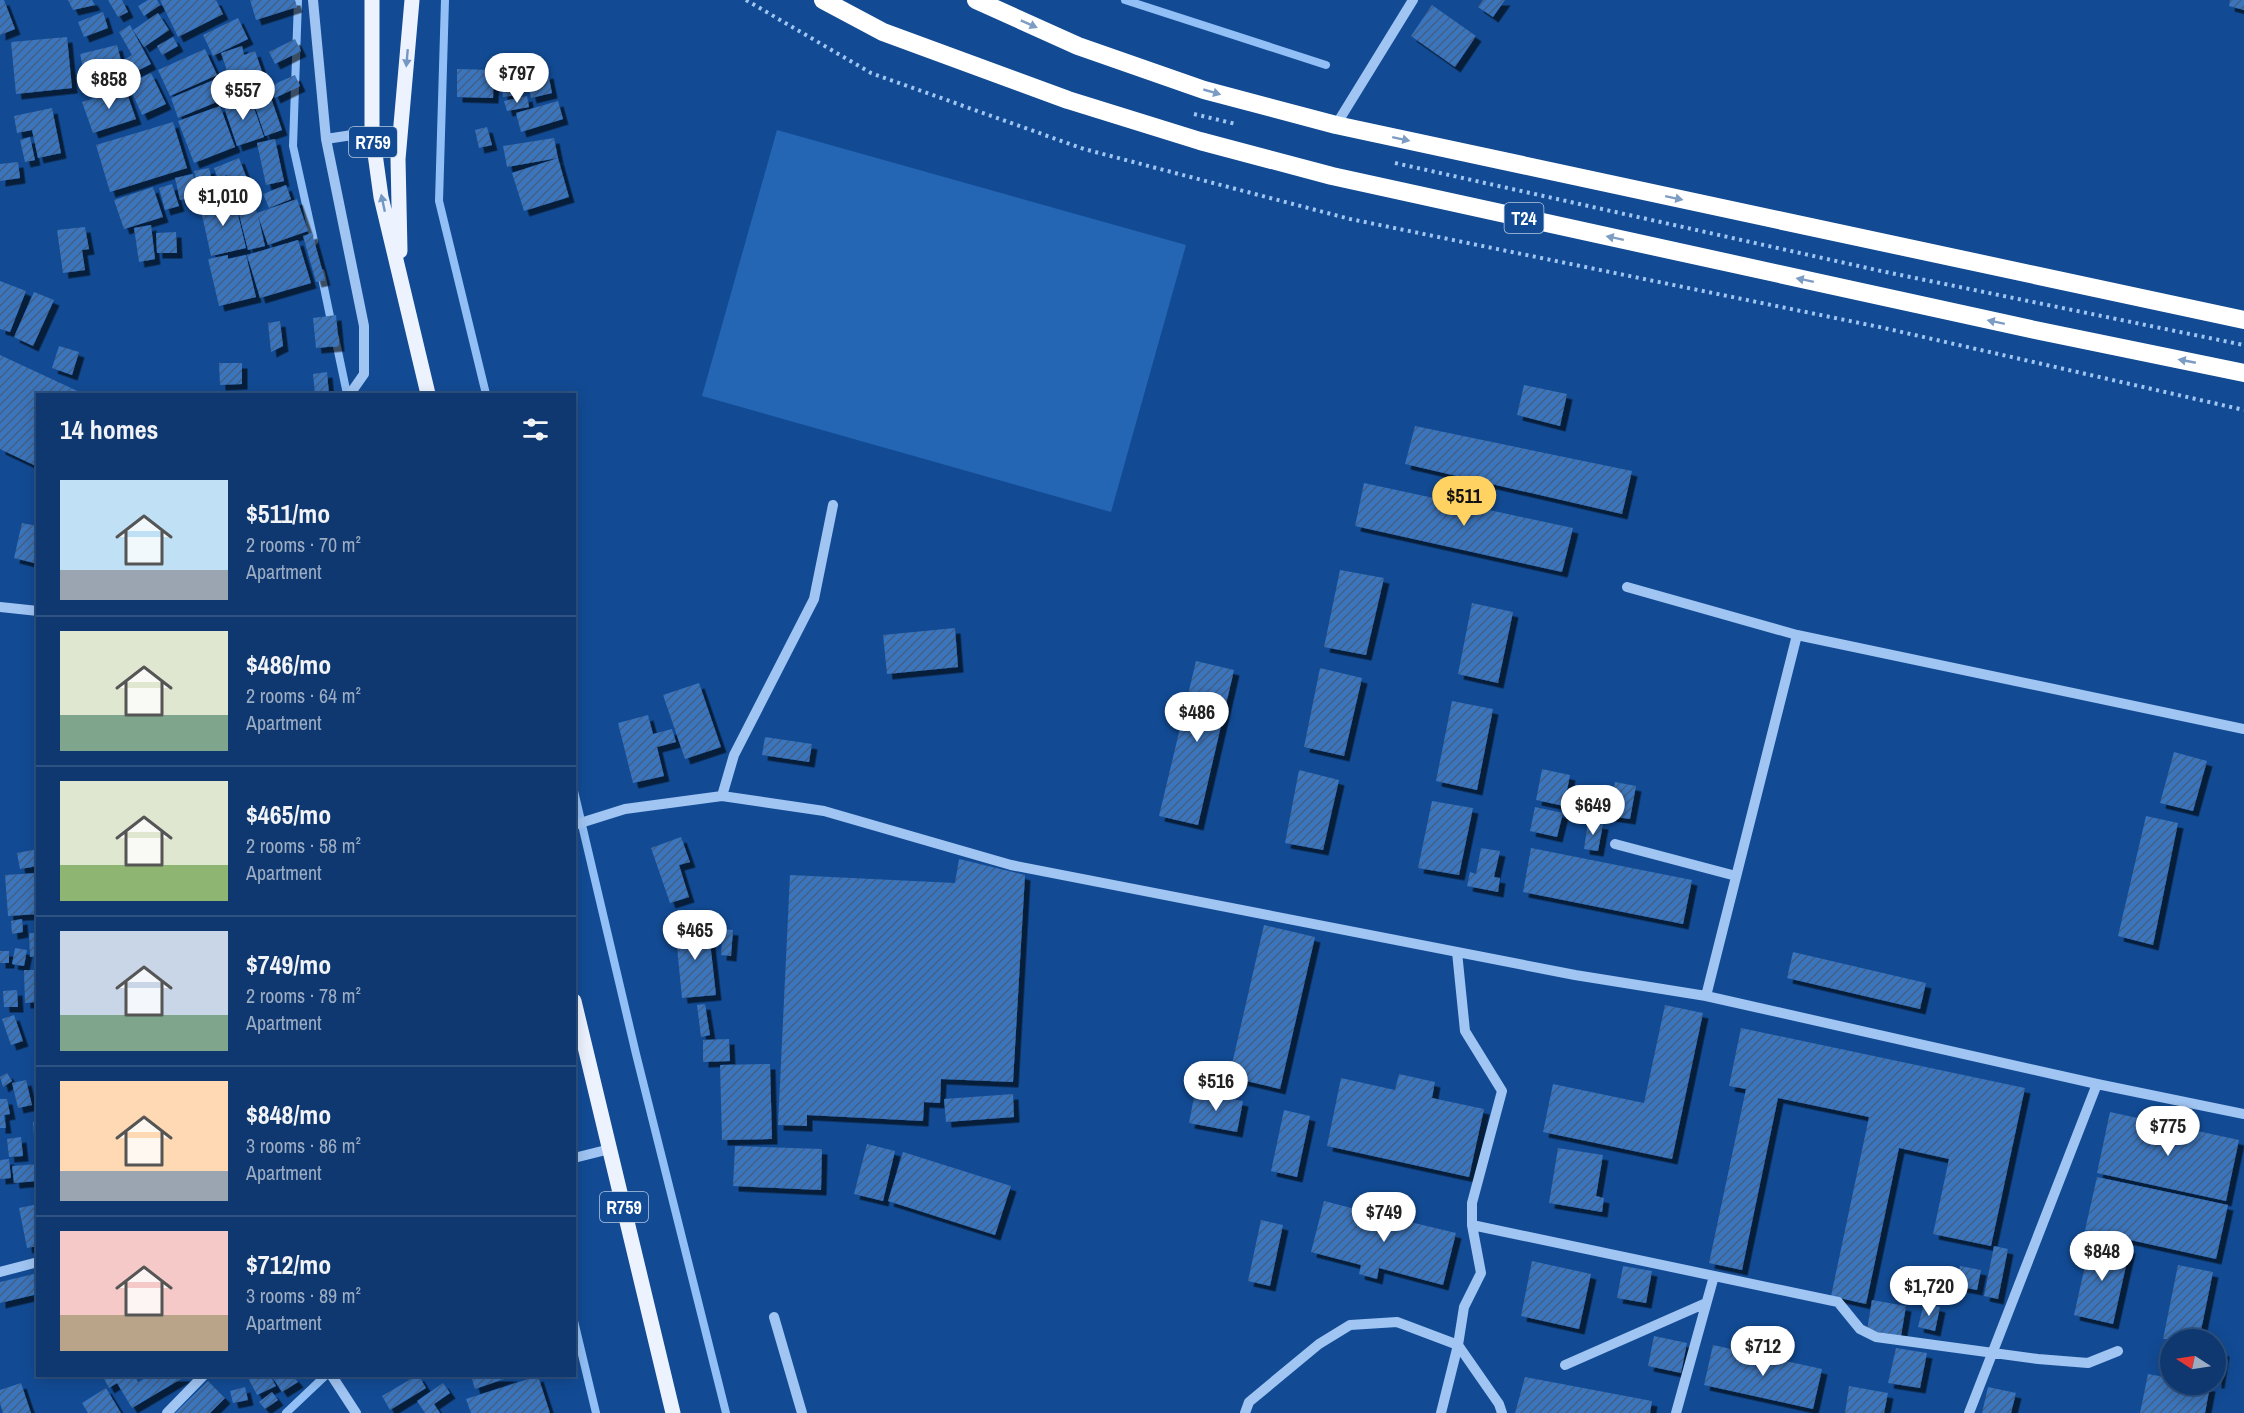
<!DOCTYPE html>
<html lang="en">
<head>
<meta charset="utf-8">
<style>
	:root { --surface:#0e386f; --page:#173f74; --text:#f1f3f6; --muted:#9bacc3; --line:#2e5282; --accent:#ffd262 }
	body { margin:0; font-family:"Archivo Narrow",sans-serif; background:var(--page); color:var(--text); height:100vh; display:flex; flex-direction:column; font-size:22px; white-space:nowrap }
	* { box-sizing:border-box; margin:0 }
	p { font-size:20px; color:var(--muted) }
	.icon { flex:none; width:33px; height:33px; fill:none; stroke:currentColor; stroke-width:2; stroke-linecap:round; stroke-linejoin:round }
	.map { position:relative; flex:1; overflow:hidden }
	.details { position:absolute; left:36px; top:393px; width:540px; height:984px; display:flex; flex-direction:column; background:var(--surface); border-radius:0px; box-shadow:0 3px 15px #0003,0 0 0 2px var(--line) }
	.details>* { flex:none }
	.needle { width:39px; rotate:282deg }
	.controls { position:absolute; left:2160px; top:1329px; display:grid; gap:12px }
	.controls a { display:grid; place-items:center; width:66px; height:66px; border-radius:50%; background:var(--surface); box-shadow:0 3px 15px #0003,0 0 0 2px var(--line); font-size:30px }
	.price { position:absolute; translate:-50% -51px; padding:0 14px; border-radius:21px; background:#fff; color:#222; font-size:20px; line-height:39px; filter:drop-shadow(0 2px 3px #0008) }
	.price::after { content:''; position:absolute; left:50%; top:36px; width:18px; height:14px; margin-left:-9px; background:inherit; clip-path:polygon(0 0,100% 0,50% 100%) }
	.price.selected { background:var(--accent); color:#111 }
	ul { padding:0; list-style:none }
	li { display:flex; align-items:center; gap:18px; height:150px; padding:0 24px }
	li+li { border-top:2px solid var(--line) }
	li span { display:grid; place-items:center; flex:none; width:168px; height:120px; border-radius:0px; color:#555 }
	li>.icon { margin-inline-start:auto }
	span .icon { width:72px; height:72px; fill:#fffc; stroke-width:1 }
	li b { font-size:26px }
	h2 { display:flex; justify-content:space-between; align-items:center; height:72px; padding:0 24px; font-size:26px }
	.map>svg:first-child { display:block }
	.grass { fill:#2465b4 }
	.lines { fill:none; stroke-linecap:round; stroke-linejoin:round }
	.stream { stroke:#92c0f6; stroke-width:8 }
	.building { fill:url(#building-hatch); filter:url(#shadow) }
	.path { stroke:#a0c5f3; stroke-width:4; stroke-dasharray:3 4.5; stroke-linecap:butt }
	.minor { stroke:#a0c5f3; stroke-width:10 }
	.major { stroke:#ecf3ff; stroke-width:15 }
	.highway { stroke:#fff; stroke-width:18 }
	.oneway { fill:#7d9cc4 }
	.oneway2 { fill:#7497c4 }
	.labels { text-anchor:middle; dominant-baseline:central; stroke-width:5; stroke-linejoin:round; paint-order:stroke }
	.shield { fill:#124b94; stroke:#b8c9df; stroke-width:1.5 }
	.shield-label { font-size:18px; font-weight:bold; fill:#fff }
</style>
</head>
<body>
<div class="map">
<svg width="2244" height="1413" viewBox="0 0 2244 1413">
	<defs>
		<pattern id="building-hatch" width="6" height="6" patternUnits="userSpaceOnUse" patternTransform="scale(1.5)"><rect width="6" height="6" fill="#3a74bd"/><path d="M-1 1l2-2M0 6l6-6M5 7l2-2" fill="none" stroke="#436084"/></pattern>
		<filter id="shadow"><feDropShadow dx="5.5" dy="5.5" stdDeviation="0" flood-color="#0009"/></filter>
	</defs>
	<rect width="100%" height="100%" fill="#124b94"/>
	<path class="grass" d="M 777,130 L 1186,245 L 1111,512 L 702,396 Z"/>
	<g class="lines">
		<path class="stream" d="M 298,0 L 293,146 L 314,241
			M 445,0 L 439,201 L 486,394
			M 1125,0 L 1326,65
			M 321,273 L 332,326
			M 335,337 L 347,394
			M 574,791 L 636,1054 L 726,1413
			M 574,1321 L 596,1413
			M 286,1413 L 325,1376"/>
	</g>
	<path class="building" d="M 0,0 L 4,0 L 15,29 L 0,35 Z
		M 68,0 L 92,0 L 95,5 L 73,10 Z
		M 108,0 L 122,0 L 128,12 L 118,17 Z
		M 148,0 L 157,0 L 160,5 L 144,16 L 138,6 Z
		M 160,0 L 216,0 L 223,14 L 178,37 Z
		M 250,0 L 295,0 L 297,7 L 256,20 Z
		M 1483,0 L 1505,0 L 1493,17 L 1478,7 Z
		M 2230,0 L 2244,0 L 2244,10 L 2229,6 Z
		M 1432,5 L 1476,36 L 1455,67 L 1411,36 Z
		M 103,12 L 108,28 L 84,37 L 78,22 Z
		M 158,13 L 169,30 L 144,47 L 133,30 Z
		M 238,18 L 248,39 L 213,56 L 203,35 Z
		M 130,25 L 151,64 L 131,74 L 124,60 L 132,55 L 119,32 Z
		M 67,37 L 72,88 L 16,94 L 11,42 Z
		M 173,37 L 178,46 L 162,55 L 157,46 Z
		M 295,39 L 301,51 L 275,64 L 269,52 Z
		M 117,45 L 124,72 L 86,81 L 80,54 Z
		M 242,46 L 244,55 L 255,51 L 282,130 L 265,136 L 249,89 L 235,94 L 221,53 Z
		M 205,49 L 217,75 L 170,96 L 158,70 Z
		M 457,69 L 494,70 L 493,98 L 457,97 Z
		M 151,73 L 166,104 L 142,115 L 128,84 Z
		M 548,73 L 552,93 L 531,98 L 527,78 Z
		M 295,75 L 300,86 L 275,98 L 270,86 Z
		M 514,77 L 517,95 L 503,97 L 500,79 Z
		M 216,79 L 224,99 L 178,118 L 171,98 Z
		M 125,88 L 136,119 L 93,133 L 82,102 Z
		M 250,96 L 264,137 L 237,146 L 223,104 Z
		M 527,96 L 529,107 L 507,111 L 504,101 Z
		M 558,101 L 563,119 L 521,132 L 516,113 Z
		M 220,106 L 235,147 L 194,163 L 178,121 Z
		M 52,108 L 61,153 L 38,158 L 32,130 L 17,133 L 14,116 Z
		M 173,122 L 187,168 L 110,192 L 96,145 Z
		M 487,127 L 492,145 L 479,148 L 475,130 Z
		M 30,137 L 35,160 L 25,162 L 20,140 Z
		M 554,138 L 558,158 L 569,197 L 524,211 L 512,173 L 558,158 L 507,167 L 503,146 Z
		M 275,139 L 284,181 L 266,185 L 257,143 Z
		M 239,158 L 249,184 L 233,190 L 227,175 L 218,179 L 214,168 Z
		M 18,162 L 20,178 L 0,181 L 0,164 Z
		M 209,168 L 214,188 L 199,192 L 194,171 Z
		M 193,174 L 198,196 L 180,200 L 175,178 Z
		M 224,181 L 228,193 L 220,195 L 216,183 Z
		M 172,184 L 179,206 L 165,210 L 159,188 Z
		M 286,185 L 291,199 L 269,208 L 263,194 Z
		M 153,187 L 163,217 L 124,229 L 114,200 Z
		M 248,194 L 252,209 L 256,208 L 257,213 L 297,199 L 308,231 L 268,245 L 258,216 L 265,246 L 248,250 L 235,198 Z
		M 234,198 L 246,248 L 211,256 L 200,206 Z
		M 151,225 L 155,259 L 139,262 L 134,228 Z
		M 85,227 L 89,249 L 82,250 L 85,270 L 63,273 L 57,230 Z
		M 176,232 L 177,253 L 157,253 L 156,233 Z
		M 312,233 L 325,280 L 316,282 L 303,236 Z
		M 298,240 L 311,283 L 260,298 L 247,255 Z
		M 228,255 L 228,259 L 246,255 L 256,297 L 219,306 L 208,259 Z
		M 0,281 L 26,291 L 10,332 L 0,329 Z
		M 34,292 L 54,300 L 33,346 L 14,337 Z
		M 336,315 L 339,346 L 316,348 L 313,318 Z
		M 280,321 L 283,346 L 271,352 L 268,323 Z
		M 59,346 L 79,352 L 72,375 L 52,368 Z
		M 0,355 L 84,394 L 38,394 L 38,467 L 0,449 Z
		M 219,363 L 242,363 L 242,384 L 220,385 Z
		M 327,372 L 329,394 L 315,394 L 313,374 Z
		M 1524,385 L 1567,394 L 1560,426 L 1517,415 Z
		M 1415,426 L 1632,471 L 1622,514 L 1405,464 Z
		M 1364,483 L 1573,528 L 1562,572 L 1355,526 Z
		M 22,523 L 38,526 L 38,564 L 14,558 Z
		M 1340,570 L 1384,578 L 1366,655 L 1324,647 Z
		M 1472,603 L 1513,612 L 1498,683 L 1458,674 Z
		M 955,628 L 958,667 L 887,674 L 883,635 Z
		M 1196,661 L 1234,670 L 1198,825 L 1159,816 Z
		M 1320,668 L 1362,678 L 1344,756 L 1304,747 Z
		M 699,683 L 721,747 L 685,759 L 663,695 Z
		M 1452,701 L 1493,709 L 1477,790 L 1436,781 Z
		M 648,715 L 653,734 L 672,729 L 676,742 L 657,747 L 664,776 L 633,783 L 618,723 Z
		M 765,737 L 812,744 L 809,762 L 762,755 Z
		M 2174,752 L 2207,761 L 2193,811 L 2160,803 Z
		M 1542,769 L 1570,775 L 1564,806 L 1536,800 Z
		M 1299,770 L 1339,780 L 1323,850 L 1285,843 Z
		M 1615,782 L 1636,786 L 1630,819 L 1609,816 Z
		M 1432,801 L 1473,808 L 1459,875 L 1418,868 Z
		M 1535,807 L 1563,813 L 1557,837 L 1530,831 Z
		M 2146,816 L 2178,823 L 2153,945 L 2118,936 Z
		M 1588,822 L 1603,824 L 1598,851 L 1584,849 Z
		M 681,837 L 690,862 L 679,865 L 689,897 L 670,903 L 651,848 Z
		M 1481,848 L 1500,851 L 1494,877 L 1500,878 L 1498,892 L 1467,886 L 1470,872 L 1476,874 Z
		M 1531,848 L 1692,880 L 1683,924 L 1523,892 Z
		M 38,849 L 38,866 L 20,869 L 17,853 Z
		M 959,859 L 1025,875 L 1013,1082 L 941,1079 L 940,1103 L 924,1102 L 923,1121 L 807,1115 L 807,1126 L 778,1125 L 790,875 L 955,883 Z
		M 38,873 L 38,914 L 8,916 L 5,875 Z
		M 22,919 L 23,932 L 12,934 L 11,921 Z
		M 708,924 L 716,995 L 682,998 L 675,927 Z
		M 1264,925 L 1315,937 L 1280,1089 L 1229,1077 Z
		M 723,929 L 733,930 L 731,956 L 721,955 Z
		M 29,933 L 38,933 L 38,956 L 30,957 Z
		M 15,948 L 27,950 L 24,966 L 12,964 Z
		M 0,951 L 9,951 L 9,963 L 0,963 Z
		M 1793,952 L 1926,983 L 1920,1009 L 1787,978 Z
		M 24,970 L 38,970 L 38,1002 L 25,1003 Z
		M 17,990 L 18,1007 L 4,1007 L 3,991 Z
		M 705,1004 L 710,1035 L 701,1037 L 697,1005 Z
		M 1665,1005 L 1703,1013 L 1672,1159 L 1543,1132 L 1553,1084 L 1644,1103 Z
		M 14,1015 L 23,1041 L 11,1045 L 2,1019 Z
		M 1741,1028 L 2025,1088 L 1991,1246 L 1933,1234 L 1949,1159 L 1899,1148 L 1866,1304 L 1831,1296 L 1869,1117 L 1778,1098 L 1742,1270 L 1709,1263 L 1746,1089 L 1729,1086 Z
		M 729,1039 L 730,1061 L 703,1062 L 703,1040 Z
		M 770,1064 L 772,1139 L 722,1140 L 720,1065 Z
		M 7,1073 L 12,1081 L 3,1087 L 0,1077 Z
		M 1399,1074 L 1435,1082 L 1432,1098 L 1484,1109 L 1469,1177 L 1327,1146 L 1341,1078 L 1395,1090 Z
		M 26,1080 L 32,1105 L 18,1108 L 12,1083 Z
		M 1195,1092 L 1243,1101 L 1237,1132 L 1189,1123 Z
		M 1013,1094 L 1014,1117 L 946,1122 L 944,1099 Z
		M 0,1099 L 7,1099 L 10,1114 L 4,1115 L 6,1128 L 0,1128 Z
		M 1284,1110 L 1310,1116 L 1297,1177 L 1271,1171 Z
		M 2110,1112 L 2239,1140 L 2226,1201 L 2097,1173 Z
		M 33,1122 L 38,1122 L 38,1163 L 36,1163 Z
		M 21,1137 L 23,1156 L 9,1157 L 7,1139 Z
		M 867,1144 L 895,1151 L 883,1201 L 854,1194 Z
		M 735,1146 L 822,1149 L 821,1190 L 733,1186 Z
		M 1558,1148 L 1603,1155 L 1596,1196 L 1604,1198 L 1602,1212 L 1549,1203 Z
		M 903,1152 L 1011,1186 L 995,1235 L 888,1201 Z
		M 9,1159 L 11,1178 L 0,1179 L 0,1160 Z
		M 38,1164 L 38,1181 L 14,1183 L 12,1166 Z
		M 2097,1177 L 2228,1205 L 2216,1259 L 2085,1230 Z
		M 1324,1201 L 1387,1217 L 1390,1204 L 1409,1209 L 1406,1221 L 1456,1233 L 1443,1285 L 1379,1268 L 1377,1279 L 1359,1274 L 1361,1265 L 1311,1252 Z
		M 38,1204 L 38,1246 L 27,1248 L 19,1208 Z
		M 1261,1220 L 1283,1225 L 1270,1286 L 1248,1281 Z
		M 2091,1239 L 2130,1248 L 2113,1324 L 2074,1315 Z
		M 1994,1246 L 2008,1249 L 1998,1299 L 1984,1296 Z
		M 1532,1261 L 1591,1274 L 1579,1329 L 1521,1316 Z
		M 2178,1265 L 2213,1272 L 2199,1340 L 2163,1339 Z
		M 1623,1266 L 1652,1271 L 1646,1303 L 1617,1298 Z
		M 1960,1266 L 1981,1270 L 1977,1290 L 1956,1286 Z
		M 38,1273 L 38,1294 L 0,1303 L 0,1282 Z
		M 1872,1300 L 1906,1306 L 1901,1336 L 1867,1330 Z
		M 1924,1303 L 1940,1307 L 1935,1331 L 1918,1327 Z
		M 1654,1336 L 1687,1343 L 1681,1373 L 1648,1366 Z
		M 1713,1345 L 1822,1369 L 1813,1409 L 1704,1385 Z
		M 1896,1348 L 1927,1353 L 1920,1388 L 1888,1383 Z
		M 2216,1350 L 2224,1351 L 2219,1383 L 2216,1383 Z
		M 2148,1374 L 2170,1378 L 2170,1384 L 2210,1386 L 2205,1413 L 2140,1413 Z
		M 105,1376 L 135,1376 L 138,1382 L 149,1376 L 186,1376 L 132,1408 L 117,1383 L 109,1388 L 103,1377 Z
		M 247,1376 L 270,1376 L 276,1386 L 257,1395 Z
		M 277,1376 L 293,1376 L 298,1382 L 282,1392 L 273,1378 Z
		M 416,1376 L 419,1376 L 426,1388 L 390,1410 L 382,1396 Z
		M 471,1376 L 513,1376 L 475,1389 Z
		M 538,1376 L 550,1413 L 471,1413 L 466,1399 Z
		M 1525,1377 L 1652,1401 L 1650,1413 L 1515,1413 Z
		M 208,1381 L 225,1398 L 210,1413 L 175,1413 Z
		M 21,1383 L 31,1413 L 3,1413 L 0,1403 L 0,1390 Z
		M 443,1383 L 450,1393 L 434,1404 L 440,1413 L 425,1413 L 417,1401 Z
		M 1849,1386 L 1888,1393 L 1884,1413 L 1845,1413 Z
		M 245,1387 L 248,1400 L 233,1403 L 230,1391 Z
		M 1988,1387 L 2016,1393 L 2011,1413 L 1982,1413 Z
		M 106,1388 L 121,1413 L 88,1413 L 82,1403 Z
		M 272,1392 L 278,1400 L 265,1409 L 259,1402 Z"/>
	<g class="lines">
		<path class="path" d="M 746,0 L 871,73 L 1084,149 L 1350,219 L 1884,328 L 2244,410
			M 1194,114 L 1236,124
			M 1395,163 L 1881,271 L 2244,345"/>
		<path class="minor" d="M 313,0 L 326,139 L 364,326 L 364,374 L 350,394
			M 1336,125 L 1413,0
			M 326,139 L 372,132
			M 1627,587 L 1797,635 L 2244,729
			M 0,607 L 38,611
			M 722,796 L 734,755 L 814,599 L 833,505
			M 574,825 L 625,809 L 722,796 L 824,811 L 1011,865 L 1575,975 L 1706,996 L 2097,1084 L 2244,1114
			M 1615,844 L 1736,876
			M 1706,996 L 1797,635
			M 574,1158 L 610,1149
			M 1472,1225 L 1838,1302 L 1860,1329 L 1876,1337 L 2038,1359 L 2088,1363 L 2118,1351
			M 0,1272 L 38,1262
			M 774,1317 L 802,1413
			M 1565,1365 L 1706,1303
			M 332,1376 L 356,1413
			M 167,1413 L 203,1376
			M 1245,1413 L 1249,1402 L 1319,1344 L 1350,1325 L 1397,1322 L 1458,1345 L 1499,1404 L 1502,1413
			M 1441,1413 L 1458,1345 L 1464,1307 L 1481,1273 L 1472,1225 L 1472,1203 L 1502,1091 L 1465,1031 L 1457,952
			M 1676,1413 L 1714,1276
			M 1969,1413 L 2097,1084"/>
		<path class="major" d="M 372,0 L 372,132 L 381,197 L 428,394
			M 400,251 L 398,159 L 412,0
			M 574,1001 L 673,1413"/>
		<path class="highway" d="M 823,0 L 883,32 L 1068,100 L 1200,141 L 1332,176 L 2035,330 L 2244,373
			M 976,0 L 1078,46 L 1204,90 L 1336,125 L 2244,320"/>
	</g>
	<defs><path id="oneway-solid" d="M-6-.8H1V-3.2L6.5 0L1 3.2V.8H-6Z" transform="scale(1.5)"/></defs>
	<g class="oneway">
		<use href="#oneway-solid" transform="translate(1029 24) rotate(24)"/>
		<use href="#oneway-solid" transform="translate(1212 92) rotate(16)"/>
		<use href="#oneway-solid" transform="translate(1401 139) rotate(12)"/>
		<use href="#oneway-solid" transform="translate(1674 198) rotate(12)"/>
		<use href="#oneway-solid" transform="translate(1615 238) rotate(-168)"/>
		<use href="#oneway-solid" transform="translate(1805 280) rotate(-168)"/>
		<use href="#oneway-solid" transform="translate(1996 322) rotate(-168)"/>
		<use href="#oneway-solid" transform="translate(2187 361) rotate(-169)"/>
	</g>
	<g class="oneway2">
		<use href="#oneway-solid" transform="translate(407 58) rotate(95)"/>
		<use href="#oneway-solid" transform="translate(383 203) rotate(-102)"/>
	</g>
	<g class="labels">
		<g class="shield">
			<rect x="349" y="127" width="48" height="30" rx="4.5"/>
			<rect x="1504.5" y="203" width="39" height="30" rx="4.5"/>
			<rect x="600" y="1192" width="48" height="30" rx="4.5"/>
		</g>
		<g class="shield-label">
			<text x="373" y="142">R759</text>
			<text x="1524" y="218">T24</text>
			<text x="624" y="1207">R759</text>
		</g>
	</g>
</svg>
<div class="controls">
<a><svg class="needle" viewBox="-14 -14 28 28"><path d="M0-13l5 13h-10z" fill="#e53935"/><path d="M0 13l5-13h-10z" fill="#9bacc3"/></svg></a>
</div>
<b class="price" style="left:517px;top:104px">$797</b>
<b class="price" style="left:109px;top:110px">$858</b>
<b class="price" style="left:243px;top:121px">$557</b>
<b class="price" style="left:223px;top:227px">$1,010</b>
<b class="price selected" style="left:1464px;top:527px">$511</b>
<b class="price" style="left:1197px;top:743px">$486</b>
<b class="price" style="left:1593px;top:836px">$649</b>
<b class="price" style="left:695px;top:961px">$465</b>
<b class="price" style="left:1216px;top:1112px">$516</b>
<b class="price" style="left:2168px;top:1157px">$775</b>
<b class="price" style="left:1384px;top:1243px">$749</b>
<b class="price" style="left:2102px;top:1282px">$848</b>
<b class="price" style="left:1929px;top:1317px">$1,720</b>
<b class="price" style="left:1763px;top:1377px">$712</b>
<section class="details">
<h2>14 homes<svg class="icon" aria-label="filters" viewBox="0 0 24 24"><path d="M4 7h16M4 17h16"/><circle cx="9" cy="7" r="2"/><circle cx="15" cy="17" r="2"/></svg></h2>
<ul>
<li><span style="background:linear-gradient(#bfe0f5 75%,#9aa5b1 0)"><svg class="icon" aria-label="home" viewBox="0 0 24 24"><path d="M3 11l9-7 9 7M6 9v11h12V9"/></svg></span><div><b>$511/mo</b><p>2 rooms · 70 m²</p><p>Apartment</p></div></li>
<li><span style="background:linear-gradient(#dfe7d0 70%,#7fa58c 0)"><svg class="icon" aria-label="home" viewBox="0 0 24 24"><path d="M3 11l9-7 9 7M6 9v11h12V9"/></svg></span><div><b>$486/mo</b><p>2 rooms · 64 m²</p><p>Apartment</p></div></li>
<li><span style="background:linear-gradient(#dfe7d0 70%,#8fb573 0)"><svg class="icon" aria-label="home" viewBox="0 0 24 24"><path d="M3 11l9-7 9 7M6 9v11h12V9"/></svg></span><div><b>$465/mo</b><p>2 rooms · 58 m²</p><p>Apartment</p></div></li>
<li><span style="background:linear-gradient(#c9d6e8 70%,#7fa58c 0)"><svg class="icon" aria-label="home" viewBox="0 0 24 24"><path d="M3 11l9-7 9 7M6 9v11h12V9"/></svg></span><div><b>$749/mo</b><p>2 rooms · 78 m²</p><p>Apartment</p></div></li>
<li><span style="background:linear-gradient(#ffd9b3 75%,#9aa5b1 0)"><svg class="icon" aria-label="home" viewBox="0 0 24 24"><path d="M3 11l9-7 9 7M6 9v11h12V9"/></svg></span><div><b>$848/mo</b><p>3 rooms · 86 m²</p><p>Apartment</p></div></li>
<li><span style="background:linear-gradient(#f6c9c9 70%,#b9a48a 0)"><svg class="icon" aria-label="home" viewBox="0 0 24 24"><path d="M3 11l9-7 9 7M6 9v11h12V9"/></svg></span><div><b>$712/mo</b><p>3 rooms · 89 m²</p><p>Apartment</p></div></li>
</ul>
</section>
</div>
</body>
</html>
